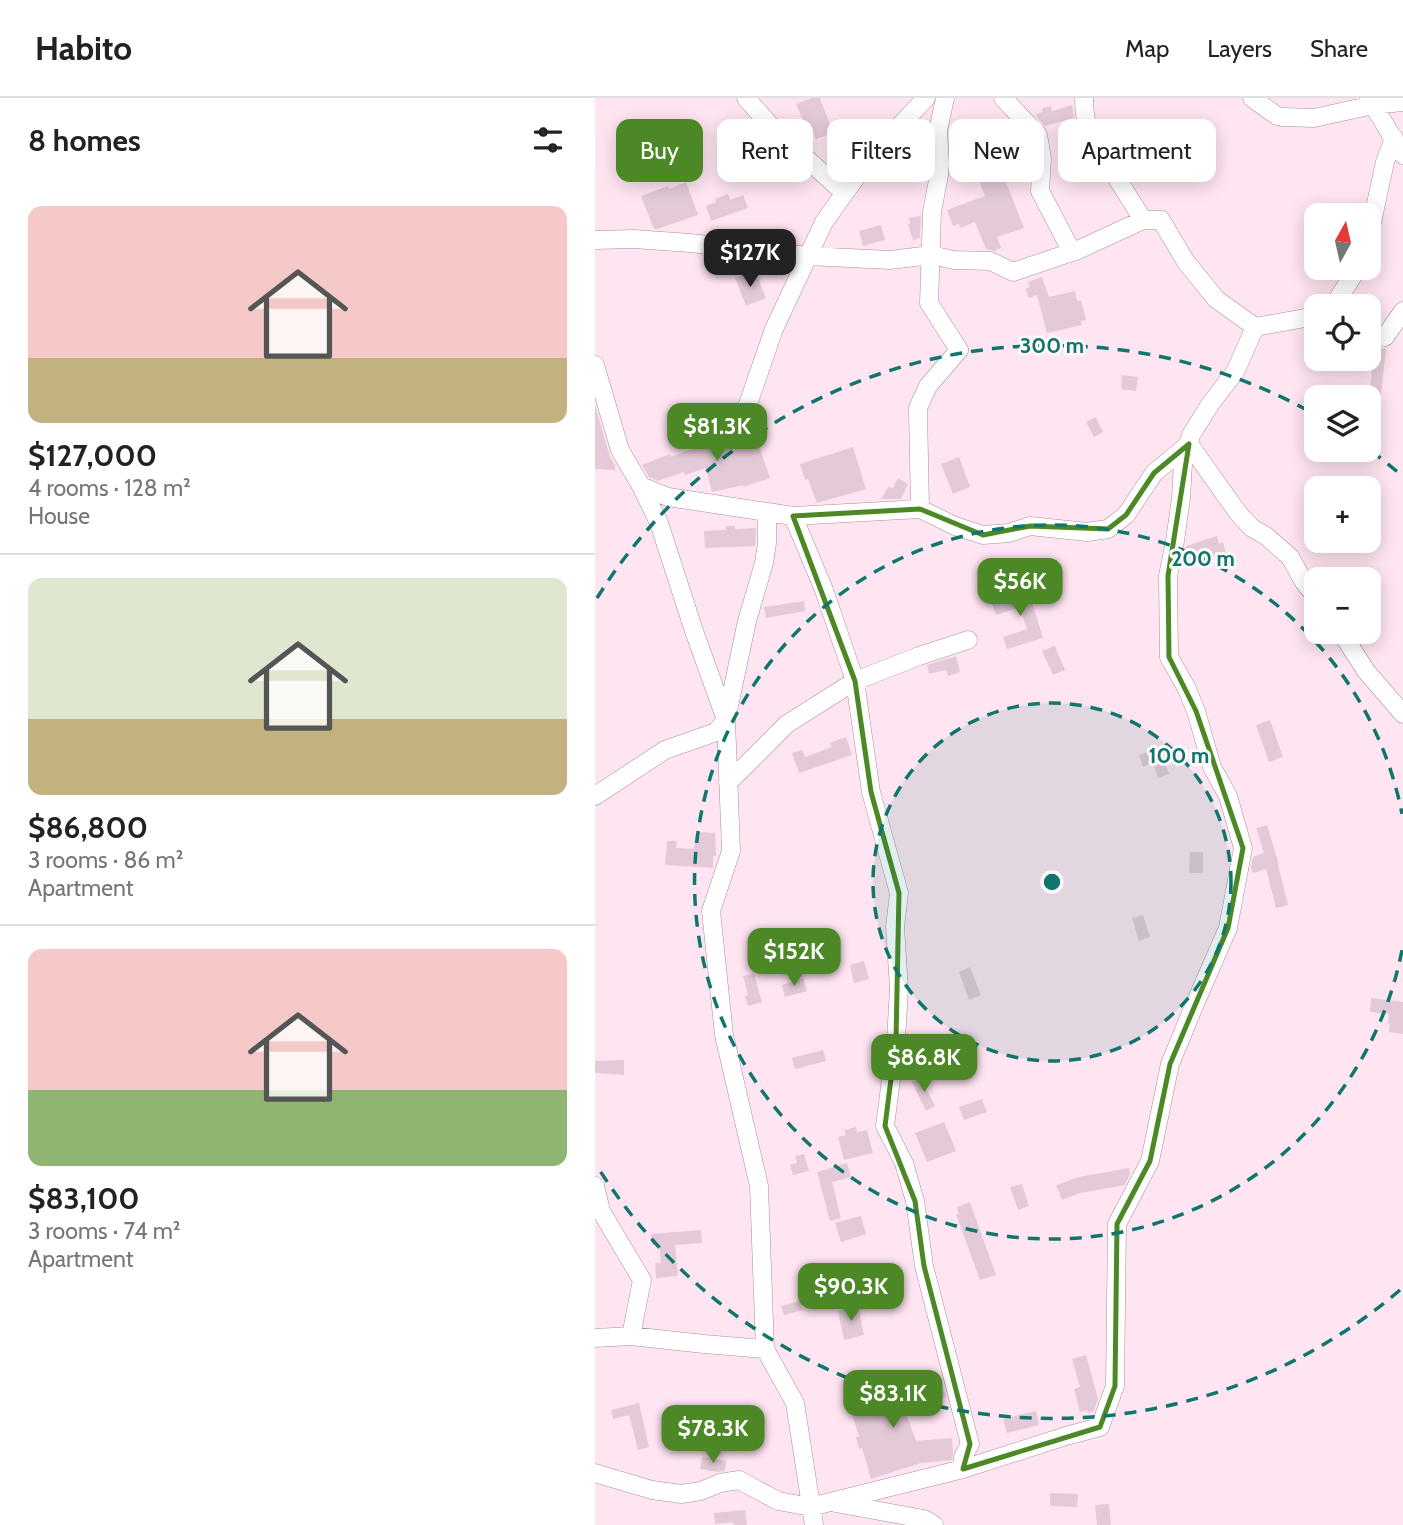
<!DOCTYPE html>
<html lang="en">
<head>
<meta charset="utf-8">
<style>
	:root { --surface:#fff; --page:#f6f6f6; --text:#222; --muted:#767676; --line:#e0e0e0; --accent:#4d8826 }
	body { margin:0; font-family:Cabin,sans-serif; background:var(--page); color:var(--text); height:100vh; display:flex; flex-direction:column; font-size:26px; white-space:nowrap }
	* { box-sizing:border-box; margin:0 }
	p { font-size:23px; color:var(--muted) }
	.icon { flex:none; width:38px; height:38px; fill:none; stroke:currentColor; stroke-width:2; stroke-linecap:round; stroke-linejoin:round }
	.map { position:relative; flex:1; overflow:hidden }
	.drawer { display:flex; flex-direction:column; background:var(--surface); width:595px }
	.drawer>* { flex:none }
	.hud { position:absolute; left:21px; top:21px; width:665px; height:63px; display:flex; gap:14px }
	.needle { width:46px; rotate:8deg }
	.buttons { position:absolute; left:709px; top:105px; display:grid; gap:14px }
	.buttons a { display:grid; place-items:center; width:77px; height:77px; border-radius:14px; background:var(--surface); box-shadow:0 4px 18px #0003; font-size:35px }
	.price { position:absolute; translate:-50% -60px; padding:0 16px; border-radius:14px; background:var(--accent); color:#fff; font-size:23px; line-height:46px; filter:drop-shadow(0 2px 4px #0008) }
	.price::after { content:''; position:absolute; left:50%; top:42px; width:21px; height:16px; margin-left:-10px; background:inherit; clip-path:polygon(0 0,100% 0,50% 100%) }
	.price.on { background:#222; color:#fff }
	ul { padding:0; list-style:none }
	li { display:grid; align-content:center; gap:14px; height:371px; padding:0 28px }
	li+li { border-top:2px solid var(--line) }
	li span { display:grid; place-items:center; height:217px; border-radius:14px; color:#555 }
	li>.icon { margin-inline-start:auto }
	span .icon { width:126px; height:126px; fill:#fffc; stroke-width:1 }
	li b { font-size:30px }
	h2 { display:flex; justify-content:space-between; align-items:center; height:84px; padding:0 28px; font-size:30px }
	.tag { padding:0 24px; border-radius:14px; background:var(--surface); box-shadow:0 4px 18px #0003; font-size:24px; line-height:63px }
	.tag.on { background:var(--accent); color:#fff }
	header { display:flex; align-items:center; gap:42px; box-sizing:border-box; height:98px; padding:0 35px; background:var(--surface); border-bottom:2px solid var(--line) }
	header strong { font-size:33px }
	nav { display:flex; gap:38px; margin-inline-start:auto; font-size:24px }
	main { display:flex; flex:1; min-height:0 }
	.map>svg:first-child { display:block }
	.building { fill:#e4cad8 }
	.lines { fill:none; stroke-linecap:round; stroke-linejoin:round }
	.minor-casing { stroke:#a78f9c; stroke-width:19 }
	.minor { stroke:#fff; stroke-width:18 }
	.marked { fill:none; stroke:#4d8826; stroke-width:5; stroke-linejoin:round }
	.ring { fill:none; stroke:#0f766e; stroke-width:3.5; stroke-dasharray:12 9 }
	.centre { fill:#0f766e; stroke:#fef8fb; stroke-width:3.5 }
	.ring-label { font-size:21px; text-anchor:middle; font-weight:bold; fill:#0f766e; stroke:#fef8fb; stroke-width:6; stroke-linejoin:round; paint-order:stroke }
</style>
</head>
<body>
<header>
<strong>Habito</strong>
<nav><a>Map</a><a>Layers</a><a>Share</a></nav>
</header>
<main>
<section class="drawer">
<h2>8 homes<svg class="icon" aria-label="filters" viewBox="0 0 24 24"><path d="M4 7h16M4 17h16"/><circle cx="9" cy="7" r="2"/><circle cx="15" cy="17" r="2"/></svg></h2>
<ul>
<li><span style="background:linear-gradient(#f6c9c9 70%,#c2b280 0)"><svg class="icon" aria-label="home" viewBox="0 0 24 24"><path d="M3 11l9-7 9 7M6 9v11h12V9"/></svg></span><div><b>$127,000</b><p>4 rooms · 128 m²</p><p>House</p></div></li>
<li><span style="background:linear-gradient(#dfe7d0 65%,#c2b280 0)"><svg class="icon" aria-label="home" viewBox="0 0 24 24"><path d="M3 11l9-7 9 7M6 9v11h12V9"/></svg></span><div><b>$86,800</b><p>3 rooms · 86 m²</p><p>Apartment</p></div></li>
<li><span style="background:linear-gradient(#f6c9c9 65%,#8fb573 0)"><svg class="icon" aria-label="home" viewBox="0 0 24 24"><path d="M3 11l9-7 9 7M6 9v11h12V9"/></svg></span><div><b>$83,100</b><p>3 rooms · 74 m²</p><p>Apartment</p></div></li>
</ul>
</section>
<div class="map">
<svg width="808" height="1427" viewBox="0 0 808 1427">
	<rect width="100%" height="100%" fill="#ffe4f2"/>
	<path class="building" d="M 217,0 L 225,0 L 238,35 L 221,41 L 215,25 L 210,27 L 201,6 Z
		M 477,7 L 479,20 L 450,28 L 442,19 L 441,16 L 448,14 L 447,10 L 456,8 L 457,13 Z
		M 362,36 L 372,68 L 359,72 L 356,65 L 355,38 Z
		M 409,57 L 416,75 L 410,77 L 411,84 L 429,130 L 402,139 L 406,150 L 399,153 L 391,151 L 380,124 L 365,130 L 364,126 L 358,128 L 352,112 L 390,98 L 379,69 Z
		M 91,84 L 103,117 L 62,131 L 59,131 L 46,98 L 73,88 L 74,91 Z
		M 133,96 L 135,102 L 148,97 L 153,110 L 116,123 L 111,108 L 121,104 L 120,101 Z
		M 326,118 L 325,140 L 318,142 L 313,126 L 315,126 L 314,120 Z
		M 286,127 L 290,142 L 268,148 L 264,133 Z
		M 154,174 L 155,178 L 161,175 L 171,200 L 151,208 L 140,180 Z
		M 447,179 L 454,199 L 480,193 L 482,203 L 486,202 L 491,222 L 486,223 L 487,227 L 452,235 L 442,197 L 434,200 L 430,191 L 435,189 L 433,184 Z
		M 779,249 L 791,251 L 785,306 L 774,305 Z
		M 527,277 L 543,279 L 541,293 L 526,291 Z
		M 0,307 L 15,359 L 20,367 L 20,372 L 0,371 Z
		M 501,319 L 508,334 L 499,339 L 491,324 Z
		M 159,333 L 175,380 L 148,389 L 148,387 L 117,394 L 111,370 L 90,377 L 89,374 L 63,383 L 54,379 L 47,367 L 75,356 L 76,359 L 86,355 L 106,348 L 105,346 Z
		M 258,349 L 271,391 L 222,405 L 213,381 L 210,382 L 205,366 Z
		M 364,359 L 375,389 L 358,396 L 346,366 Z
		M 303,380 L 313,386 L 306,401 L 286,401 L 293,389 L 298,390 Z
		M 131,428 L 140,428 L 140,431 L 161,430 L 160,448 L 110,450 L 109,433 L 131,432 Z
		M 622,438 L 624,446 L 628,444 L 631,455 L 615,460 L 613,454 L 589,461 L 591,448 Z
		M 433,491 L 448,540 L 412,551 L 408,539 L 432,531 L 425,509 L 401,517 L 396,503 Z
		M 209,503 L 210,513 L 171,520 L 169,509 Z
		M 460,548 L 470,572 L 458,577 L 447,553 Z
		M 361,558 L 365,574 L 353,578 L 351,572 L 334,576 L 332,567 Z
		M 675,622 L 688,659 L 674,664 L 661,627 Z
		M 251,639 L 257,657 L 204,675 L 197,655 L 207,652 L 210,659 L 237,649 L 235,645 Z
		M 565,650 L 574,676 L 563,680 L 558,665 L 548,669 L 544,657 Z
		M 672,727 L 684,767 L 683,767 L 693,807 L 681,810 L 671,771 L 658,775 L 656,769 L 658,759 L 669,755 L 661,730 Z
		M 104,734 L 120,735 L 121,758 L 118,758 L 118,770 L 70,767 L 72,743 L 82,743 L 81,750 L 99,751 L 100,737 L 104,737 Z
		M 595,754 L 608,754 L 608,775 L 594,775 Z
		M 548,817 L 555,839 L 544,843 L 537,820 Z
		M 269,863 L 274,881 L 259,885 L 255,867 Z
		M 375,869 L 386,897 L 374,902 L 364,874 Z
		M 159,876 L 167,904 L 153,908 L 150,898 L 153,897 L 148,878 Z
		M 208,880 L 212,893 L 190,899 L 187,887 Z
		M 776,900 L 808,904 L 808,936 L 794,934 L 795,925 L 793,925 L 794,916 L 775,914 Z
		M 228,952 L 231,963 L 200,971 L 197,960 Z
		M 29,962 L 29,977 L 0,975 L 0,963 Z
		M 326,980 L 340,1008 L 331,1013 L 317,984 Z
		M 387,1001 L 392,1014 L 369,1022 L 364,1009 Z
		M 349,1024 L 361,1053 L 332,1064 L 320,1035 Z
		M 261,1029 L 262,1034 L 272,1032 L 278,1055 L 249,1062 L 243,1039 L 251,1037 L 249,1032 Z
		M 209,1056 L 214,1073 L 198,1077 L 195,1067 L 202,1065 L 200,1058 Z
		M 252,1065 L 256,1079 L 237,1084 L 246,1120 L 235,1123 L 222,1074 Z
		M 534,1070 L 535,1076 L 530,1087 L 485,1095 L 467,1102 L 461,1087 L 484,1079 Z
		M 427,1086 L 434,1108 L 423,1112 L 415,1089 Z
		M 375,1104 L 401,1177 L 385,1182 L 361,1116 L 364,1116 L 362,1109 Z
		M 266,1118 L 271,1136 L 246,1144 L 240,1125 Z
		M 106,1132 L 107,1145 L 80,1147 L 83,1178 L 61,1180 L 60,1165 L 66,1165 L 64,1146 L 57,1147 L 56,1136 Z
		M 205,1203 L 208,1212 L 189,1217 L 186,1208 Z
		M 263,1209 L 269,1237 L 249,1242 L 243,1213 Z
		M 491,1257 L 503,1301 L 499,1313 L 493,1315 L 492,1312 L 485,1314 L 479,1291 L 485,1289 L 477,1261 Z
		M 271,1272 L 282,1309 L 347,1287 L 351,1299 L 310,1313 L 321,1343 L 357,1340 L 358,1353 L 357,1362 L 326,1365 L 276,1381 L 267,1350 L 264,1351 L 261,1339 L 264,1338 L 255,1309 L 252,1310 L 249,1300 L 254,1298 L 252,1292 L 264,1289 L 260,1275 Z
		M 44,1305 L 54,1349 L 43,1352 L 34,1317 L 18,1321 L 16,1312 Z
		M 441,1313 L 444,1327 L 412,1335 L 408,1321 Z
		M 107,1359 L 131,1363 L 130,1373 L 123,1374 L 105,1371 Z
		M 455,1395 L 483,1396 L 482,1409 L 455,1408 Z
		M 514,1406 L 516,1427 L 502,1427 L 500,1407 Z
		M 150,1412 L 152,1427 L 139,1427 L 138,1424 L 120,1426 L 119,1415 Z"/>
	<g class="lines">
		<defs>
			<path id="minor" d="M 151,0 L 174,26 L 249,95
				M 408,0 L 443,37 L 447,60 L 445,93 L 477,154
				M 489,0 C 489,33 499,48 516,74 L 520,77 L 548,122
				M 657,0 L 682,18
				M 774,0 L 808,57
				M 687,19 L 719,20 L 778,7 L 808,4
				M 774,138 L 790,64 L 799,40
				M 0,142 L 39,141 L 95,145 L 213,158 L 295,162 L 336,157 L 359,162 L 395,163 L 418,174 L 483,152 L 548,122 L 566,122 L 591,164 L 621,201 L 660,229
				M 738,208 L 763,170
				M 790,239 L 808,213
				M 0,267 L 25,352 L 46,388 L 73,399 L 172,414
				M 152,309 L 179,231 L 229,124 L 277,57 L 331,0
				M 325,411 L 360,428 L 388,437 L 414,435 L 435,428 L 492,434 L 513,431 L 531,417 L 559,375 L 594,346 L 643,415 L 657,430 L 671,438 L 695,459 L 709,484 L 721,499
				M 198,418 L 229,492 L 260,583 L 276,694 L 304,795 L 300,829 L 304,891 L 301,942 L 290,1028 L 309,1065 L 320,1103 L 329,1168 L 375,1346 L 368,1359 L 368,1371
				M 746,534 L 771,573 L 808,616
				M 133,685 L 192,626 L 260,583 L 324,558 L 373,542
				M 0,698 L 70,652 L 121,634 L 131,622 L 99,533 L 64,425 L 46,388
				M 0,1088 L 6,1113 L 47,1182 L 36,1238
				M 0,1240 L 36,1238 L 109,1246 L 170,1251
				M 0,1375 L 57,1392 L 86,1396 L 106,1393 L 125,1385 L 144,1382 L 183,1403 L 216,1409 L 235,1404 L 329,1421 L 339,1427
				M 235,1404 L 368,1371 L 471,1338 L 505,1329 L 520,1288 L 522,1126 L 555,1063 L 575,966 L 599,908 L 633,830 L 648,750 L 633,698 L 617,669 L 601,613 L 592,591 L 574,559 L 573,478 L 580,443 L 586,400 L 588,365 L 596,337 L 616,305 L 640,274 L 660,229 L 721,218
				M 219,1427 L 200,1305 L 170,1251 L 164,1088 L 129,937 L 116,813 L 136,753 L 131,622 L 152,523 L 169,465 L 172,445 L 172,414 L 198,418 L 325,411 L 323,310 L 333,288 L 364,252 L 334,205 L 337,114 L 344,77 L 345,65 L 343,33 L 350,0"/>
		</defs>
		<use href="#minor" class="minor-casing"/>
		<use href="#minor" class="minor"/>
	</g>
	<path class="marked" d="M 594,346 L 573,478 L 574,559 L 601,613 L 648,750 L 633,830 L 575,966 L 555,1063 L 522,1126 L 520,1288 L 505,1329 L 368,1371 L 375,1346 L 329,1168 L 320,1103 L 290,1028 L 301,942 L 304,795 L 276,694 L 260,583 L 198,418 L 325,411 L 388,437 L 435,428 L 513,431 L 531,417 L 559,375 Z"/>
	<circle cx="457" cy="784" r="179" fill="#0f766e" fill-opacity=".12"/>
	<g class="ring">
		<circle cx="457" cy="784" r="179"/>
		<path d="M807 852A357 357 0 1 1 807 716"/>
		<path d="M805 1192A536 536 0 0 1 2 1068M2 500A536 536 0 0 1 721 317M776 353A536 536 0 0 1 805 376"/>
	</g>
	<circle cx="457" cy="784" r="10" class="centre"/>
	<g class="ring-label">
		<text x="457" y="255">300 m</text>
		<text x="608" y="468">200 m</text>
		<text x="584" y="665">100 m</text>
	</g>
</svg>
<div class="buttons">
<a><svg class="needle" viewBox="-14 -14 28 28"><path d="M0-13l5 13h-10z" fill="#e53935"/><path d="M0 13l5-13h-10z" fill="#767676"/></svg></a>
<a><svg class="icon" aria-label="locate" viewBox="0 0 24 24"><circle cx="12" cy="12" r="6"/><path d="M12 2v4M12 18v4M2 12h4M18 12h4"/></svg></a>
<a><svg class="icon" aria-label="layers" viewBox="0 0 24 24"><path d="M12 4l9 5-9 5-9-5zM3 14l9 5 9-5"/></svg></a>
<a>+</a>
<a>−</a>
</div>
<b class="price on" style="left:155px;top:191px">$127K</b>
<b class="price" style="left:122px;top:365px">$81.3K</b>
<b class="price" style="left:425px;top:520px">$56K</b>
<b class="price" style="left:199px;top:890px">$152K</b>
<b class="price" style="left:329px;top:996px">$86.8K</b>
<b class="price" style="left:256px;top:1225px">$90.3K</b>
<b class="price" style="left:298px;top:1332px">$83.1K</b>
<b class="price" style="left:118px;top:1367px">$78.3K</b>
<div class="hud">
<a class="tag on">Buy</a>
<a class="tag">Rent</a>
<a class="tag">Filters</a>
<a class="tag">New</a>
<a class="tag">Apartment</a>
</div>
</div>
</main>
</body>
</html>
